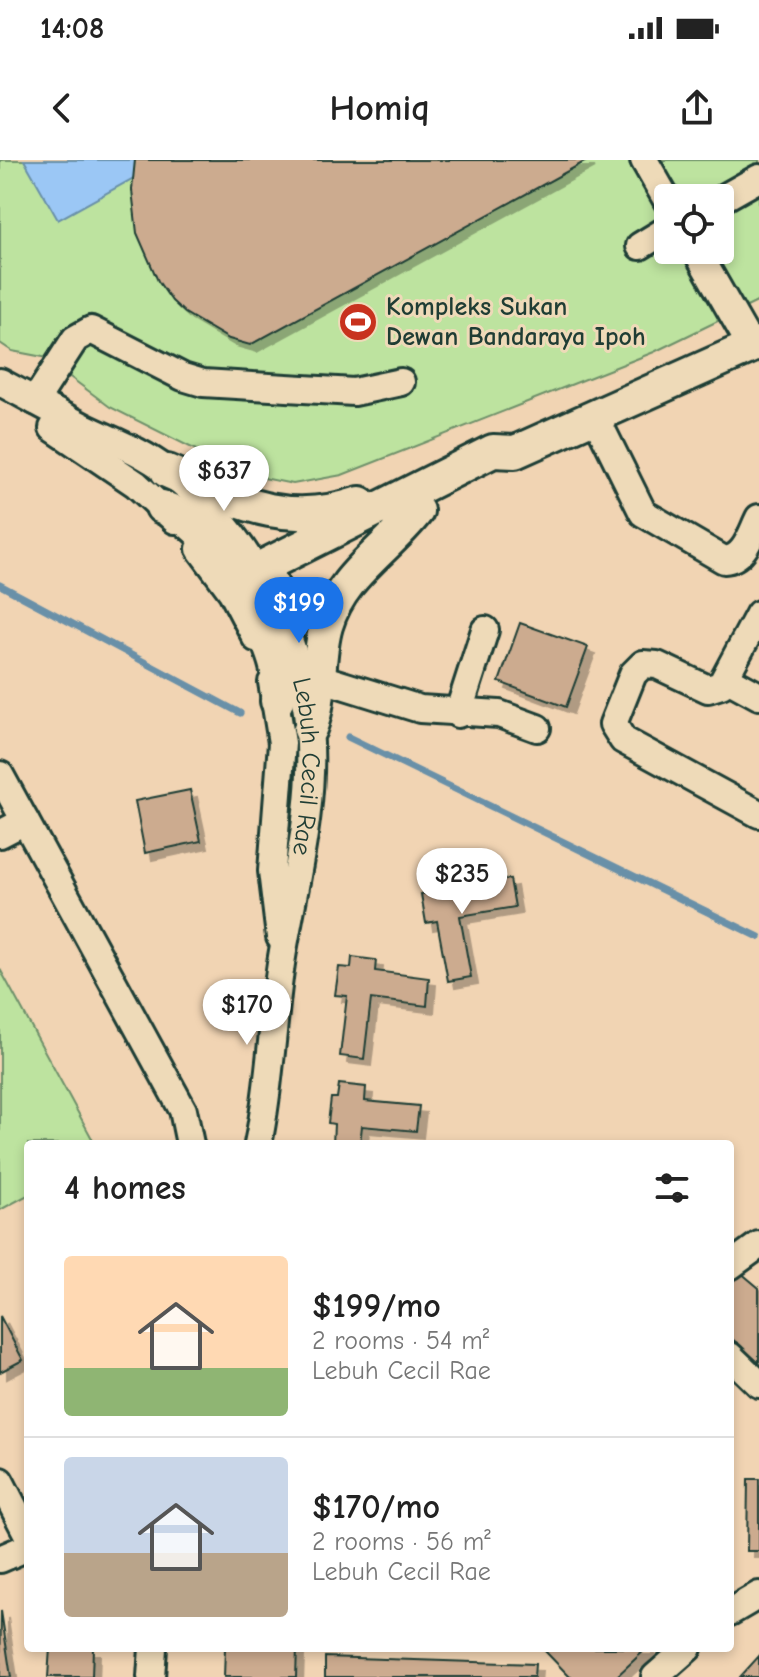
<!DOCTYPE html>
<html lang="en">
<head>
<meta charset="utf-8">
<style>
	:root { --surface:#fff; --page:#f2f2f2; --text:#222; --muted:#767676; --line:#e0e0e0; --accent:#1a73e8 }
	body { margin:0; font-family:"Comic Neue",sans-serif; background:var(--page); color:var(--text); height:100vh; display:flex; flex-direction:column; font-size:30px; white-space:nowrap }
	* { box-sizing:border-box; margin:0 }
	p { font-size:26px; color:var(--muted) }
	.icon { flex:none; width:44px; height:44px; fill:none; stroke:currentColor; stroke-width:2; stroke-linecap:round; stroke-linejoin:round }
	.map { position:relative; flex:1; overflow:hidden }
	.details { position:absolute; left:24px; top:980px; width:710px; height:512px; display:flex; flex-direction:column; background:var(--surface); border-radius:8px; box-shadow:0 4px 12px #0003 }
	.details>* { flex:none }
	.tools { position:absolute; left:654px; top:24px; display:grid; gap:16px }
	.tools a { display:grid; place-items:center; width:80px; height:80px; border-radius:8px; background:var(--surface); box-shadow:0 4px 12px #0003; font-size:40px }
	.price { position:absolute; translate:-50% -68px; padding:0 18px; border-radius:28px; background:#fff; color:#222; font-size:26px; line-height:52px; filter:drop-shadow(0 2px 4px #0008) }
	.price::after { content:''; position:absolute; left:50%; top:48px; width:24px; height:18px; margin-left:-12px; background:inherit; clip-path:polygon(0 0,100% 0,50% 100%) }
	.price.active { background:var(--accent); color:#fff }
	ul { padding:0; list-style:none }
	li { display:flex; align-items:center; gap:24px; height:200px; padding:0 40px }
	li+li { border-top:2px solid var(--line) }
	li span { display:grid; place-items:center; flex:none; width:224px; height:160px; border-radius:8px; color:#555 }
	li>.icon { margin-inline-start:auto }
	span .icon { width:96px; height:96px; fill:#fffc; stroke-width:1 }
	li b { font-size:34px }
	h2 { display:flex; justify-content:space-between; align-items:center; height:96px; padding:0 40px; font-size:34px }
	.status { display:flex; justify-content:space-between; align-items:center; height:56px; padding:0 40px; background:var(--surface); direction:ltr }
	.status svg { height:22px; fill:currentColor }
	header { display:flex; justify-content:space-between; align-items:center; height:104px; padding:0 40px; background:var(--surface); font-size:36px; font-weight:800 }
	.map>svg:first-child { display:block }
	.green { fill:#bde39f; stroke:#6e906a; stroke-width:2; fill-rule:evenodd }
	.water { fill:#9bc7f5; stroke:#6990a8; stroke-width:2 }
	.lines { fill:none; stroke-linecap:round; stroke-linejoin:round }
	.stream { stroke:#6990a8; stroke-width:7 }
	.building { fill:#ccab8f; stroke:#1f3d34; stroke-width:2; filter:url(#shadow) }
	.minor-casing { stroke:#1f3d34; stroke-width:32 }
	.major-casing { stroke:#1f3d34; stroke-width:38 }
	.minor { stroke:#eedab8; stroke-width:26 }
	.major { stroke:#eedab8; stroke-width:32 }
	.labels { text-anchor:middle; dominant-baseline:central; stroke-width:6; stroke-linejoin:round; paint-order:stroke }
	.poi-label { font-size:26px; font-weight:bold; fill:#1f3d34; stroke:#eedab8; text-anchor:start }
	.street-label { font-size:26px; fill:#1f3d34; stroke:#eedab8 }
</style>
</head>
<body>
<div class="status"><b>14:08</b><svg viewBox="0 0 49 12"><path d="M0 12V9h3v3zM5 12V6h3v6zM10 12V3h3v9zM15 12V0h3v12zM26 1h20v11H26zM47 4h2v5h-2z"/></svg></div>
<header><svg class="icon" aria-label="back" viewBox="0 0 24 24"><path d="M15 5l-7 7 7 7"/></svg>Homiq<svg class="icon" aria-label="share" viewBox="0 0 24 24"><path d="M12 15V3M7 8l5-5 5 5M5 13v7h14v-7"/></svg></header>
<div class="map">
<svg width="759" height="1517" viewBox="0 0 759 1517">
	<defs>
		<filter id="shadow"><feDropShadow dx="7" dy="7" stdDeviation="0" flood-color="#0004"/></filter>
	</defs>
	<rect width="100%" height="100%" fill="#f1d4b3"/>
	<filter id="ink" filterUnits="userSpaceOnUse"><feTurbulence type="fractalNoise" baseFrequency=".0125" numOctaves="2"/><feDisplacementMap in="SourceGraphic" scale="16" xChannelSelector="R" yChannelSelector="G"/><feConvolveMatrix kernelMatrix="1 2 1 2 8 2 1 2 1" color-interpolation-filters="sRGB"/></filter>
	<g filter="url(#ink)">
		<path class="green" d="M 0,0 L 759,0 L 759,141 L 654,192 L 342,315 L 293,324 L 244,314 L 110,247 L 43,197 L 12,191 L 0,183 ZM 668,38 L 720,38 L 720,90 L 668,90 Z
			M 0,809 L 95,984 L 28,984 L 28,1035 L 0,1050 Z"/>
		<path class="water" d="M 24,0 L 135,0 L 143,13 L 58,60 Z"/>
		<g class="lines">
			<path class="stream" d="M 0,425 L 240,553
				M 348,577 L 759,777"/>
		</g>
		<path class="building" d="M 135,0 L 588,0 L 250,185 L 229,179 L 185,153 L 172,141 L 158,121 L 137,73 L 132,30 Z
			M 520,463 L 588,487 L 566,547 L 499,522 Z
			M 190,630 L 201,681 L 145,693 L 135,641 Z
			M 454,719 L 456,728 L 510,719 L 515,747 L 460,756 L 471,817 L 448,821 L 437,761 L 426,763 L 421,734 L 433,732 L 431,723 Z
			M 352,797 L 376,800 L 375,811 L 429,818 L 427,846 L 371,839 L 364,899 L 340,896 L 347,836 L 335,835 L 339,807 L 351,808 Z
			M 339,924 L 366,927 L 365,941 L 419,946 L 416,971 L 362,966 L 360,984 L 333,984 L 334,964 L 328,963 L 331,938 L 337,938 Z
			M 740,1112 L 759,1128 L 759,1203 L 730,1177 L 730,1123 Z
			M 0,1156 L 23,1200 L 0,1212 Z
			M 748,1319 L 759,1319 L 759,1391 L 747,1391 Z
			M 1,1451 L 11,1517 L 0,1517 Z
			M 50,1488 L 93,1488 L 92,1517 L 48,1517 Z
			M 225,1488 L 297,1488 L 296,1517 L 224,1517 Z
			M 542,1488 L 647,1488 L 616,1517 L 570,1517 Z
			M 759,1496 L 759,1517 L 740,1517 Z
			M 325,1497 L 535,1504 L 534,1517 L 325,1517 Z"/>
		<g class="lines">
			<defs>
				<g id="minor">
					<path d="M 644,0 L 668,42"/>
					<path d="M 720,40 L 759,18"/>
					<path d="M 640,86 L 668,69"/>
					<path d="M 696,90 L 751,186"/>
					<path id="s1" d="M 0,222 C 28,237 57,253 86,268 C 113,281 141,291 166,310 C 246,368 300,471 309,569 C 316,642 294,725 282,797 C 272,859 271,923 258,984"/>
					<path d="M 35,241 L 75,179 L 91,170 L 183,217 L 203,223 L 354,232 L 401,222"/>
					<path d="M 595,256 L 643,353 L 724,400 C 745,399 751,374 759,358"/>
					<path d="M 53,268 L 136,324 L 175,360"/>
					<path d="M 200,389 L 232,432 L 256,478"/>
					<path d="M 759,454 L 721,525 L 708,529 L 657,505 L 643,504 L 633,514 L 613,564 L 623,580 L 759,654"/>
					<path d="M 320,518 L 420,549 L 499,554 L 537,568"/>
					<path d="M 726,518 L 759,536"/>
					<path d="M 272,522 L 282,583 L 272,711 L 280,777"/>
					<path d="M 458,554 L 485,470"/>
					<path d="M 0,615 L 183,950 L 190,984"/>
					<path d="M 0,674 L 25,661"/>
					<path d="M 730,1106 L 759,1085"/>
					<path d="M 730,1196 L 759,1224"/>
					<path d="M 0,1321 L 28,1375"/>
					<path d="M 0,1399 L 28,1387"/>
					<path d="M 730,1452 L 759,1435"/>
					<path d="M 151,1517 L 153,1488"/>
					<path d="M 655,1517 L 688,1488"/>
				</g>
				<path id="major" d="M 167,311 C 236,341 283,369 360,343
					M 162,347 C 208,363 222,412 267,428 L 272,425
					M 277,541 C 286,488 245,467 256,410 L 493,291 L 515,292 L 759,183
					M 310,569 C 323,536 316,500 326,466 C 341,415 386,391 417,351"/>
			</defs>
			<use href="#minor" class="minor-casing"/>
			<use href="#major" class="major-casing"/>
			<use href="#minor" class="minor"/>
			<use href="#major" class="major"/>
		</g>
	</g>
	<defs>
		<symbol id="stadium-disc" viewBox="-11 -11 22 22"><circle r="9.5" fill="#c8321e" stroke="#eedab8"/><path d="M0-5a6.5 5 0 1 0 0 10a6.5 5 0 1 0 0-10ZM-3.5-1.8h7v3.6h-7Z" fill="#fff"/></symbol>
	</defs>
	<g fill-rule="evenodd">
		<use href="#stadium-disc" x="336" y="140" width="44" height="44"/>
	</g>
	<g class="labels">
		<g class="poi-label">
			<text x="386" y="147">Kompleks Sukan<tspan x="386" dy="30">Dewan Bandaraya Ipoh</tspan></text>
		</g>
		<g class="street-label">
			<text stroke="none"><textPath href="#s1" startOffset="530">Lebuh Cecil Rae</textPath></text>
		</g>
	</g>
</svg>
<div class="tools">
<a><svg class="icon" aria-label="locate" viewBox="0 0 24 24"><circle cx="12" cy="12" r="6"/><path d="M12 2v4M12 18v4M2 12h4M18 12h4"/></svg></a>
</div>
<b class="price" style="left:224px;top:353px">$637</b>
<b class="price active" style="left:299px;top:485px">$199</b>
<b class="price" style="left:462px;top:756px">$235</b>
<b class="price" style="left:247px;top:887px">$170</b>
<section class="details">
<h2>4 homes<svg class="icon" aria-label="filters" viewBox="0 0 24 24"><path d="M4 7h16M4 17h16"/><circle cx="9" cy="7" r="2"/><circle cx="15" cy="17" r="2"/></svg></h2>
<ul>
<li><span style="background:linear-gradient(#ffd9b3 70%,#8fb573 0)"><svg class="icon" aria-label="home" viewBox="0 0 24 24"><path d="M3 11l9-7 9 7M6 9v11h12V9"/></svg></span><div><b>$199/mo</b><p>2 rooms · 54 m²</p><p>Lebuh Cecil Rae</p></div></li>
<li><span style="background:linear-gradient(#c9d6e8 60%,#b9a48a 0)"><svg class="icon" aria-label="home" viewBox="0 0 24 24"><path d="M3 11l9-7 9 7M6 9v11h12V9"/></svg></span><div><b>$170/mo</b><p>2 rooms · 56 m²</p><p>Lebuh Cecil Rae</p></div></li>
</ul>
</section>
</div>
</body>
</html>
